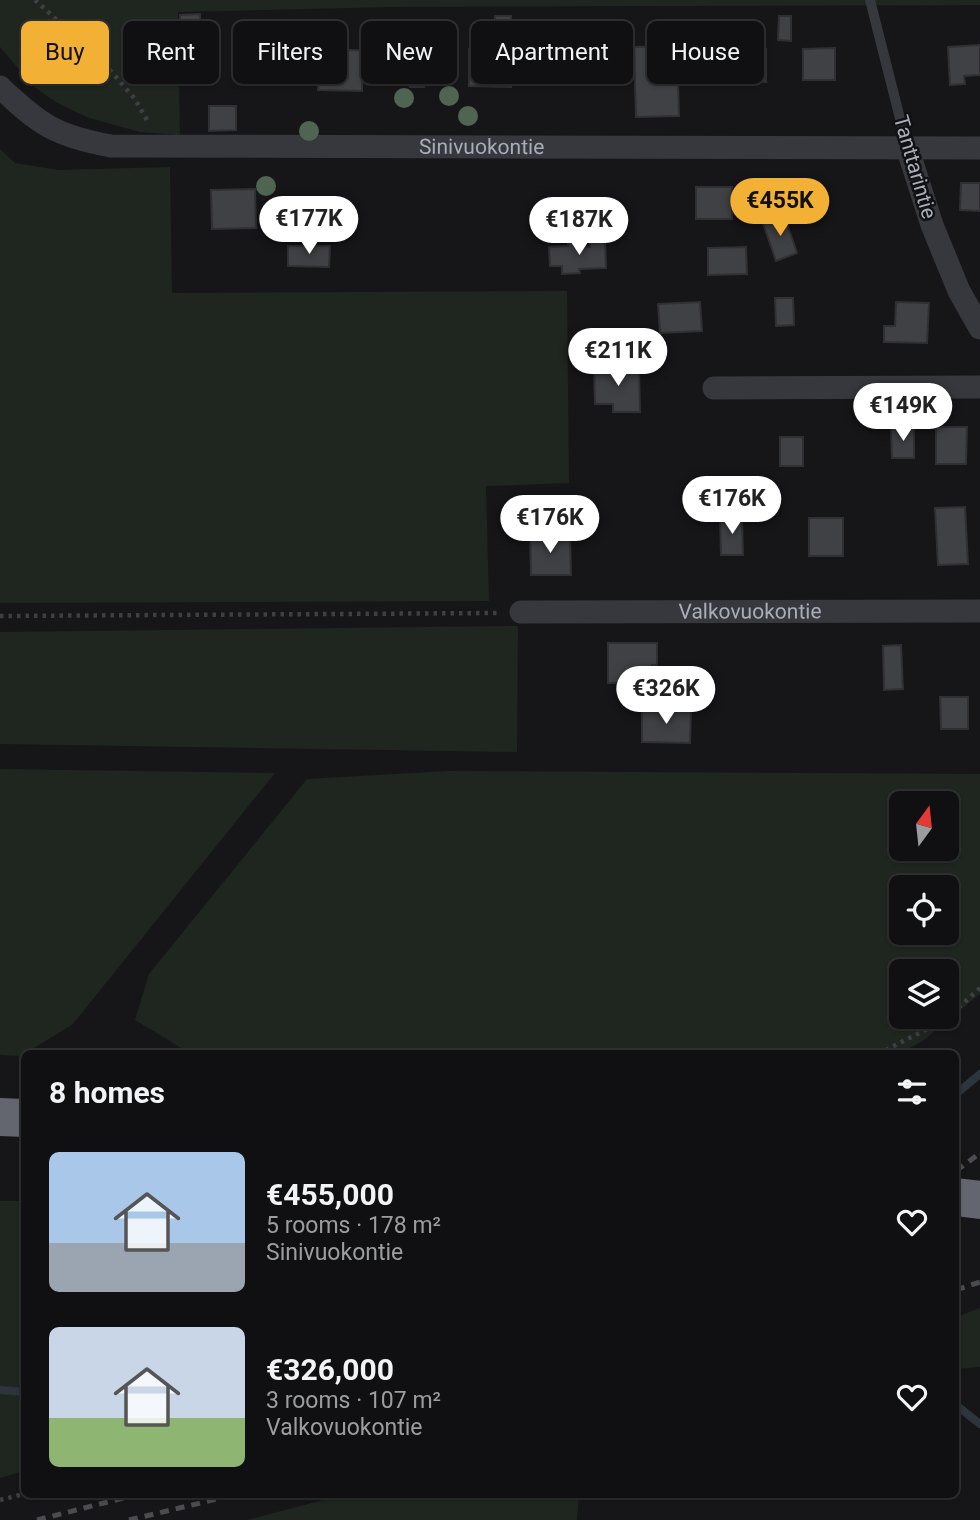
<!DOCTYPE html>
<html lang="en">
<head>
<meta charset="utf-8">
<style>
	:root { --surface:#101012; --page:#1e1e20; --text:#f1f3f6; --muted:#9c9d9f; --line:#303032; --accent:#f2b134 }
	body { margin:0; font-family:Roboto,sans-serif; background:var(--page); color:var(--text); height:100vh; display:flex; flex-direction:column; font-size:26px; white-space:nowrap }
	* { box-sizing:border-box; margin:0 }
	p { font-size:23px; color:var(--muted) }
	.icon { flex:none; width:38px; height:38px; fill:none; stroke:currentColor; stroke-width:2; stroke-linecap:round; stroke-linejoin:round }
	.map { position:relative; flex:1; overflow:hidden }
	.side { position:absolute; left:21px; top:1050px; width:938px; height:448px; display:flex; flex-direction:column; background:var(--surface); border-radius:10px; box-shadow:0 2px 5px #0004,0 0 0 2px var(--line) }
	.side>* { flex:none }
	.top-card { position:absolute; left:21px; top:21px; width:938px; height:63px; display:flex; gap:14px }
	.needle { width:46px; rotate:15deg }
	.fabs { position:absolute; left:889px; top:791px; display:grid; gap:14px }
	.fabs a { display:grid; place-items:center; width:70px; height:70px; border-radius:10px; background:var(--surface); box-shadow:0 2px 5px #0004,0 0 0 2px var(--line); font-size:35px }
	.price { position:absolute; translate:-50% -60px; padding:0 16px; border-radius:24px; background:#fff; color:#222; font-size:23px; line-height:46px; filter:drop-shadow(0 2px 4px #0008) }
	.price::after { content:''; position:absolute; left:50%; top:42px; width:21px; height:16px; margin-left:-10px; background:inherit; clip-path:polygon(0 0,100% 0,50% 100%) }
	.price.active { background:var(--accent); color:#111 }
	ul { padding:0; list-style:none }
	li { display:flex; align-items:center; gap:21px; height:175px; padding:0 28px }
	li span { display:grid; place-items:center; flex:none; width:196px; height:140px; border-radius:10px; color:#555 }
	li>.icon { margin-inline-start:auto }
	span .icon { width:84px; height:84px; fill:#fffc; stroke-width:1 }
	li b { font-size:30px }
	h2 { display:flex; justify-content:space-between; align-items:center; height:84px; padding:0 28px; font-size:30px }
	.chip { padding:0 24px; border-radius:10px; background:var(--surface); box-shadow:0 2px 5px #0004,0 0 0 2px var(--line); font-size:24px; line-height:63px }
	.chip.active { background:var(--accent); color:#111 }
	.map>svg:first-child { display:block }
	.green { fill:#1e261f; fill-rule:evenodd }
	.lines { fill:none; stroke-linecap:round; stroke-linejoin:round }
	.stream { stroke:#2c353c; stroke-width:8 }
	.building { fill:#404145; stroke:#303034; stroke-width:2 }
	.path { stroke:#3d3f44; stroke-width:4.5; stroke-dasharray:3.5 5; stroke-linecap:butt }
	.lane { stroke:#37383d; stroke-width:10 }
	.street { stroke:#37383d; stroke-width:23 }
	.highway { stroke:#63666e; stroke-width:38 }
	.rail { stroke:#4a4c52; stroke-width:5; stroke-dasharray:9 7; stroke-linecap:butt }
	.tree { fill:#506452 }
	.labels { text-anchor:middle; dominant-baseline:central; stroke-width:5; stroke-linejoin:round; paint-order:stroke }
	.street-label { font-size:21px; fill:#a8adb8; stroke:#111113 }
</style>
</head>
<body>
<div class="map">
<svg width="980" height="1520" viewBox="0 0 980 1520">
	<rect width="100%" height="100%" fill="#161618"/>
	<path class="green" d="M 0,0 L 980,0 L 980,5 L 391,7 L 178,12 L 180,135 L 140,132 L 89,118 L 57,103 L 33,86 L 0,47 Z
		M 0,149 L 15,163 L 58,170 L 170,167 L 172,293 L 567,291 L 569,483 L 486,486 L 489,601 L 0,603 Z
		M 518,626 L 517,752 L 0,744 L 0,632 Z
		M 0,769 L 275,773 L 73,1024 L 21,1056 L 0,1055 Z
		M 448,771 L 980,774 L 980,994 L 925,1039 L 900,1054 L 191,1054 L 135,1020 L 149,974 L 307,779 ZM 901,803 L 947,803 L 947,849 L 901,849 ZM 901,887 L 947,887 L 947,933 L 901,933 ZM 947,971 L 947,1017 L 901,1017 L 901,971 Z
		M 0,1201 L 24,1201 L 24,1471 L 0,1478 Z
		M 980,1308 L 980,1367 L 956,1369 L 956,1317 Z
		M 342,1495 L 342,1494 L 579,1495 L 577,1520 L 247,1520 Z"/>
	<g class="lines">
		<path class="stream" d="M 956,1094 L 980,1074
			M 0,1390 L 24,1392
			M 956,1405 L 980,1424"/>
	</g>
	<path class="building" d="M 200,14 L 200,33 L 180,33 L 180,15 Z
		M 495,16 L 511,16 L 510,32 L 495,32 Z
		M 779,16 L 791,16 L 791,41 L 778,40 Z
		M 587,45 L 608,46 L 606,84 L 585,83 Z
		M 980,45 L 980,75 L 964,76 L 965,84 L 950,85 L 948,47 Z
		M 677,46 L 679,116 L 636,117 L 634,47 Z
		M 835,48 L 835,80 L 803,80 L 803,49 Z
		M 319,49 L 377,51 L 377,79 L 362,79 L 362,91 L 318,90 Z
		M 469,49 L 511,49 L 511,87 L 469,86 Z
		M 747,49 L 766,49 L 766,82 L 747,81 Z
		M 410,63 L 423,63 L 424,87 L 410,87 Z
		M 209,106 L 236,106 L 236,130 L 209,131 Z
		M 961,183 L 980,183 L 980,211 L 960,210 Z
		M 696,187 L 732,187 L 732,219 L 696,219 Z
		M 255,189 L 256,228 L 212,229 L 211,190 Z
		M 784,215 L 797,253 L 776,261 L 763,223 Z
		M 605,239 L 606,268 L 579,269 L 580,273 L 562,274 L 562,266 L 550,266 L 549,247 L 568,246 L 568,241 L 579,241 L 579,247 L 590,247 L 590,240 Z
		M 288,246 L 330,246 L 329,267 L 288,266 Z
		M 746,247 L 747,274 L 708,275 L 708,248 Z
		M 775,298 L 793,298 L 794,325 L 776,326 Z
		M 700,302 L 702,331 L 660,333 L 658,304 Z
		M 896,302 L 929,303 L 927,343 L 884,342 L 884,326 L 895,326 Z
		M 639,365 L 640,412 L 613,412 L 613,404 L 595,404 L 594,367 Z
		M 914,427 L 914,458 L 892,458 L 891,428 Z
		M 936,427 L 967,427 L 966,464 L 936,464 Z
		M 780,437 L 803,437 L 803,466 L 780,466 Z
		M 965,507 L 968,564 L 938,565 L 935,508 Z
		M 720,517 L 742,517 L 743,555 L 721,555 Z
		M 809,518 L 843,518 L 843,556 L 809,556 Z
		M 530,532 L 546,532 L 546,539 L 570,539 L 571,575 L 531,575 Z
		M 608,643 L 657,643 L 657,665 L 652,665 L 651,683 L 608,683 Z
		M 901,645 L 903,689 L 884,690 L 883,646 Z
		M 940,697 L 968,697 L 968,729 L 941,729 Z
		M 642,710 L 691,710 L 690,743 L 642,742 Z"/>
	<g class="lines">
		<path class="path" d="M 35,0 L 104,63 L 135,99 L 148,122
			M 0,616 L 499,613
			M 878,1054 L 945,1020 L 980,988
			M 0,1500 L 24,1494"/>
		<path class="lane" d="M 870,0 L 908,150"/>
		<g class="street">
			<path id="s1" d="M 0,87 C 40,125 56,136 111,146 L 980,148"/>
			<path d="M 908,150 L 932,225 L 959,291 L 980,328"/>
			<path d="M 714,388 L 980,387"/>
			<path id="s2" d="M 521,612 L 980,611"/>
		</g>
		<path class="highway" d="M 0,1117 L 24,1118
			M 956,1197 L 980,1200"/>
		<path class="rail" d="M 956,1171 L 980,1153
			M 956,1290 L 980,1282
			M 37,1520 L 139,1494
			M 129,1520 L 238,1494"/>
	</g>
	<g class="tree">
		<circle cx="449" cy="96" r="10"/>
		<circle cx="404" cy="98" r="10"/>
		<circle cx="468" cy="116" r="10"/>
		<circle cx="309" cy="131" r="10"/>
		<circle cx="266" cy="186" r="10"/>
	</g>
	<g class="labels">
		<g class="street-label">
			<text stroke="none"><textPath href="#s1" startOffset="499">Sinivuokontie</textPath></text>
			<text transform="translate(915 167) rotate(74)">Tanttarintie</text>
			<text stroke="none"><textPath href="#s2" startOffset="229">Valkovuokontie</textPath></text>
		</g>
	</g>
</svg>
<div class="fabs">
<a><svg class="needle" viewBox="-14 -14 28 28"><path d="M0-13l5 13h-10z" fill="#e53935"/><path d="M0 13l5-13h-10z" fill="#9c9d9f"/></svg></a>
<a><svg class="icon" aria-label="locate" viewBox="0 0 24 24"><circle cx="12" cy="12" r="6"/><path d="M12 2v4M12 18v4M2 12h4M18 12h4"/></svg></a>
<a><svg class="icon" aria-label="layers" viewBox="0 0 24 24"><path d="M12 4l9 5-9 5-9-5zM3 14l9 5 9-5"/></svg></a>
</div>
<b class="price active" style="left:780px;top:238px">€455K</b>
<b class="price" style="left:309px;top:256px">€177K</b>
<b class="price" style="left:579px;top:257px">€187K</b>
<b class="price" style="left:618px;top:388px">€211K</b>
<b class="price" style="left:903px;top:443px">€149K</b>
<b class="price" style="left:732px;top:536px">€176K</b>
<b class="price" style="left:550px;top:555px">€176K</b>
<b class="price" style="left:666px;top:726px">€326K</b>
<div class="top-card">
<a class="chip active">Buy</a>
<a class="chip">Rent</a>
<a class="chip">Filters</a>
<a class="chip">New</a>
<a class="chip">Apartment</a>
<a class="chip">House</a>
</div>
<section class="side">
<h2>8 homes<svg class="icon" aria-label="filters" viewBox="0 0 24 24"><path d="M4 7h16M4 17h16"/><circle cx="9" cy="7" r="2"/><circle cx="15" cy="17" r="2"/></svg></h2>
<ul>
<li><span style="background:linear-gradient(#a9c7e8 65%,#9aa5b1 0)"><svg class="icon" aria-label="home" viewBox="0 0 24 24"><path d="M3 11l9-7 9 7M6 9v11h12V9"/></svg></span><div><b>€455,000</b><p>5 rooms · 178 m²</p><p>Sinivuokontie</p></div><svg class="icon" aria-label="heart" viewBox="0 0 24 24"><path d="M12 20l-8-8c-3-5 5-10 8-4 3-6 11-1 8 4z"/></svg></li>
<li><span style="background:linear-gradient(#c9d6e8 65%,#8fb573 0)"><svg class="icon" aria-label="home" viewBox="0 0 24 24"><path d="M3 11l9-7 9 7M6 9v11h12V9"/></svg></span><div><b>€326,000</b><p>3 rooms · 107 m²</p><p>Valkovuokontie</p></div><svg class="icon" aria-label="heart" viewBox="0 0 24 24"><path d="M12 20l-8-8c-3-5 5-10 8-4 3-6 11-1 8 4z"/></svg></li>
</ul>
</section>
</div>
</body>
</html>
